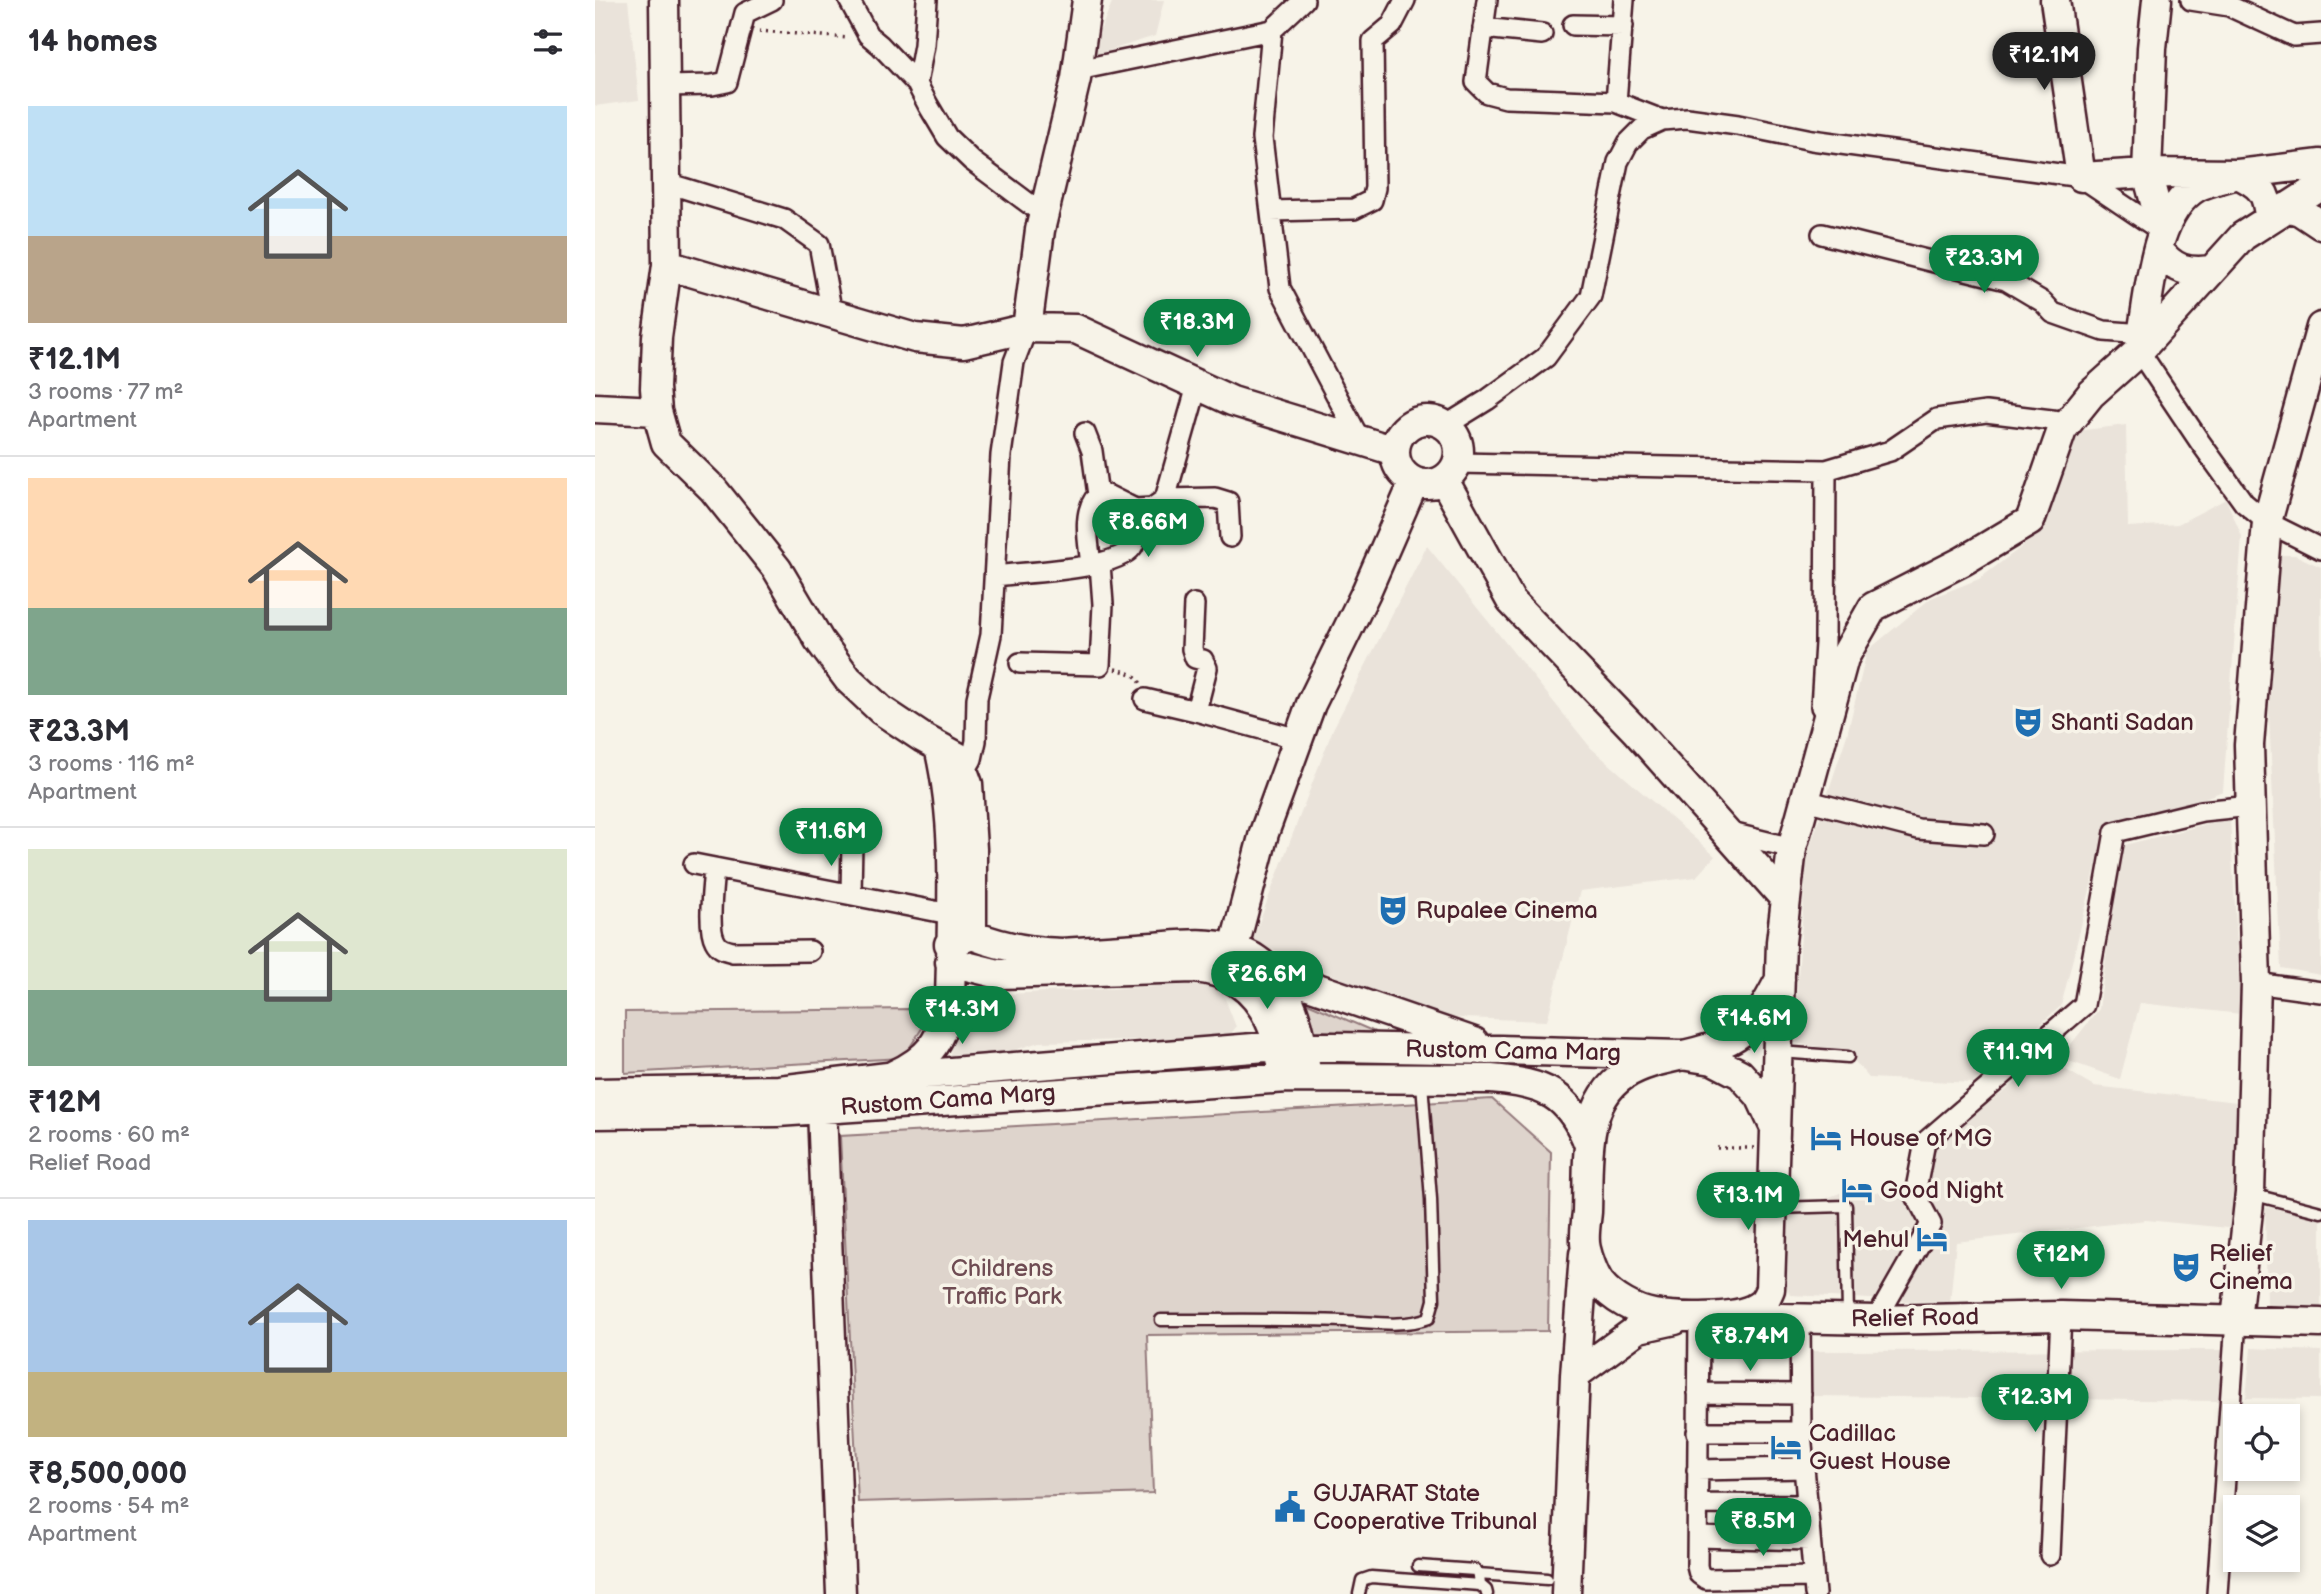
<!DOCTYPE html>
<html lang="en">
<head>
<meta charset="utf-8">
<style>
	:root { --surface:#fff; --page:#f2f2f3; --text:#2b2b33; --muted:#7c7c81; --line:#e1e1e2; --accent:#0b8043 }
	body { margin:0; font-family:"Balsamiq Sans",sans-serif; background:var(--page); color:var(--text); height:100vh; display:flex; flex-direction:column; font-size:26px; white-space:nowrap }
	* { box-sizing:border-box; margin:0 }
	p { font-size:23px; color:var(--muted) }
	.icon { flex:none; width:38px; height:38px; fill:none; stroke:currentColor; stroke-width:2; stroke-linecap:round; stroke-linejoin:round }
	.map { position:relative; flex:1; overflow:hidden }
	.side { display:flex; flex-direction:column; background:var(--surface); width:595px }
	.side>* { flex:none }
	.fabs { position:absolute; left:1628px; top:1404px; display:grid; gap:14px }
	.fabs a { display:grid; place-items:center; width:77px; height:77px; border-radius:0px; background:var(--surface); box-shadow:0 4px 10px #0003; font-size:35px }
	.price { position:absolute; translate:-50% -60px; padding:0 16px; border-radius:24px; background:var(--accent); color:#fff; font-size:23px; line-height:46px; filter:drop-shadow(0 2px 4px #0008) }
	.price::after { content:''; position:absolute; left:50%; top:42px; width:21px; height:16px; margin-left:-10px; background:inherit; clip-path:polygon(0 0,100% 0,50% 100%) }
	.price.on { background:#222; color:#fff }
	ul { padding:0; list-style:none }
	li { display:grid; align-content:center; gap:14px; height:371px; padding:0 28px }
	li+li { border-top:2px solid var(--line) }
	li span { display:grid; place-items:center; height:217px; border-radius:0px; color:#555 }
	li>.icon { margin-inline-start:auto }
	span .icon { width:126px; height:126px; fill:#fffc; stroke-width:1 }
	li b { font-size:30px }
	h2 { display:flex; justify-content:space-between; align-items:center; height:84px; padding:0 28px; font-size:30px }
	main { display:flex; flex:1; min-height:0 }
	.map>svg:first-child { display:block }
	.built { fill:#eae3da }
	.green { fill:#ded4cc; stroke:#947a7c; stroke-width:2 }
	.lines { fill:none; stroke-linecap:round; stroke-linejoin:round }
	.lane-casing { stroke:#4a1f2b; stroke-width:15 }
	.street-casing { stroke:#4a1f2b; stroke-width:24 }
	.secondary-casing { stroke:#4a1f2b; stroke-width:33 }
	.path { stroke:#4a1f2b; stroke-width:3.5; stroke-dasharray:2 5; stroke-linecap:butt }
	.lane { stroke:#f7f3e8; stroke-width:10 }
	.street { stroke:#f7f3e8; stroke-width:19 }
	.secondary { stroke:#f7f3e8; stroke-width:28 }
	.labels { text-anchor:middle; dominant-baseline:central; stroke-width:7; stroke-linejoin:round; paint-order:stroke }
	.poi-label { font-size:24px; fill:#4a1f2b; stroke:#f7f3e8; text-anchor:start }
	.street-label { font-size:24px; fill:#4a1f2b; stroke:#f7f3e8 }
	.park-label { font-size:24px; fill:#6f4c53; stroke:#f7f3e8 }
</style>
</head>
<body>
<main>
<section class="side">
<h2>14 homes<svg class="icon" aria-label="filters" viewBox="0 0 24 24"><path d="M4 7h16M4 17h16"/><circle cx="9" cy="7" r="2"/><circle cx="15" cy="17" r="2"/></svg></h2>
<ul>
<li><span style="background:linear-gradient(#bfe0f5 60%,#b9a48a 0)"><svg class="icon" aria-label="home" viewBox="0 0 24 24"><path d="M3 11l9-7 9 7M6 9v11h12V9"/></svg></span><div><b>₹12.1M</b><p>3 rooms · 77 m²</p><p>Apartment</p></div></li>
<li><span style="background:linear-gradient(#ffd9b3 60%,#7fa58c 0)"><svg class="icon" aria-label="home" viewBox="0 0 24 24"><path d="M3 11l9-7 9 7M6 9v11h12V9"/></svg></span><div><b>₹23.3M</b><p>3 rooms · 116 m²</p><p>Apartment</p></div></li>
<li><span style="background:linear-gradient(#dfe7d0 65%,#7fa58c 0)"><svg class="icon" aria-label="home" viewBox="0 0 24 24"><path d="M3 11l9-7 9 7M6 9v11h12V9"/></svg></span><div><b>₹12M</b><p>2 rooms · 60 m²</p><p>Relief Road</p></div></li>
<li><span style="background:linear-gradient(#a9c7e8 70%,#c2b280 0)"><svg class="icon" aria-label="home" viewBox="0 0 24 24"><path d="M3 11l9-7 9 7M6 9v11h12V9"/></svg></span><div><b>₹8,500,000</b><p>2 rooms · 54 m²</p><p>Apartment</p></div></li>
</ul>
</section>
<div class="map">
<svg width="1726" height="1594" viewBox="0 0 1726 1594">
	<rect width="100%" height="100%" fill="#f7f3e8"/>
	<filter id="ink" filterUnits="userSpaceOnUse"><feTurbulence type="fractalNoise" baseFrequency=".0143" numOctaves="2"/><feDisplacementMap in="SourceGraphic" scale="14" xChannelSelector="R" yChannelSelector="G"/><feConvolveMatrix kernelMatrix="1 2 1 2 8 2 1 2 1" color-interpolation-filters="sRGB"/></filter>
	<g filter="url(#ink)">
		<path class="built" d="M 0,0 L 33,0 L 44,100 L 0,106 Z
			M 518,0 L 569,0 L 560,36 L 494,57 Z
			M 1531,425 L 1533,527 L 1583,524 L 1631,499 L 1647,537 L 1628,791 L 1571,813 L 1514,823 L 1504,854 L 1466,1006 L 1378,1083 L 1274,1078 L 1251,1051 L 1198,1043 L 1212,856 L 1252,735 L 1272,651 L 1336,598 L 1384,579 L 1450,529 L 1481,431 Z
			M 832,546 L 996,748 L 1120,856 L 1101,877 L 985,891 L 952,1021 L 838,1017 L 657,941 L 738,729 Z
			M 1684,555 L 1700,555 L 1726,567 L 1726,975 L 1686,968 L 1674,716 Z
			M 1635,818 L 1646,1014 L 1545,1003 L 1525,1079 L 1465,1058 L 1504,1009 L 1526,846 Z
			M 624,983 L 641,1027 L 633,1038 L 444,1042 L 405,1055 L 353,1063 L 365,1004 L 372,996 Z
			M 1452,1059 L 1499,1086 L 1651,1103 L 1643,1229 L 1551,1220 L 1361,1242 L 1355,1303 L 1195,1295 L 1185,1269 L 1185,1201 L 1224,1201 L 1245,1193 L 1328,1191 L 1339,1145 Z
			M 1670,1207 L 1726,1217 L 1726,1308 L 1672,1306 Z
			M 1656,1348 L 1726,1351 L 1726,1399 L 1651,1398 Z
			M 1633,1350 L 1624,1401 L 1216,1396 L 1214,1351 Z"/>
		<path class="green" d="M 694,995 L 789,1036 L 713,1033 Z
			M 317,1009 L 331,1022 L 308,1058 L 30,1073 L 30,1012 Z
			M 897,1099 L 956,1152 L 953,1331 L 552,1335 L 558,1493 L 263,1502 L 245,1136 Z"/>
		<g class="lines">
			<defs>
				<path id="lane" d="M 1185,1052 L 1253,1057
					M 1656,1194 L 1726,1212
					M 1180,1208 L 1251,1206 L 1253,1316
					M 566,1320 C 627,1320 688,1319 749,1321 C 778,1322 806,1328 834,1318 L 839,1300 L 836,1199 L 827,1083
					M 823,1566 L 880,1570 L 884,1576 L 885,1585 L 891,1590 L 892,1594
					M 883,1574 L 952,1579
					M 764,1594 L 767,1580 L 776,1577 L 885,1585"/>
				<path id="street" d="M 254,0 L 273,35 L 285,45 L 322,84
					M 332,0 L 329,45 L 322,84 L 333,105 L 352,137 L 377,161 L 448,214
					M 892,0 L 881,82 L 892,93 L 911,98 L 1021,102 L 1067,120
					M 1596,0 L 1634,6 L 1699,36 L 1726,34
					M 978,25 L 1028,26
					M 888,28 L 947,34
					M 677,30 L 667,138 L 685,288 L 766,442
					M 483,70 L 677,30 L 709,0
					M 71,86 L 117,85 L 132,82 L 150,13 L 177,0
					M 1021,102 L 1029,0
					M 72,183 L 189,219 L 224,244 L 237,314
					M 676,211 L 759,209 L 777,200 L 780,188 L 778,41 L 797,25 L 810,0
					M 1227,234 L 1411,280 L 1448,302 L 1458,313 L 1509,331 L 1548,334
					M 1544,351 L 1605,442 L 1649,503 L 1672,522 L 1726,549
					M 850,426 L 892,400 L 951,357 L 996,296 L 1023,162 L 1033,143 L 1047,129 L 1067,120 L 1092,118 L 1143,125 L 1217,140 L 1486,177 L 1568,232
					M 863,463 L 1231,470 L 1295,451 L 1342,419 L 1391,412 L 1473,422
					M 570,499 L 602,386
					M 540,509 L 557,508 L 570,499 L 620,498 L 633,502 L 635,537
					M 496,565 C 494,544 486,511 503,495
					M 400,576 C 430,572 521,570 537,547 C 544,536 541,521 540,509 L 512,495 L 503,495 L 497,451 L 490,433
					M 599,604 L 597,649 L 600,658 L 608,660 L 612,668 L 601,711 L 703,739
					M 425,663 L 505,665 L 508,604 L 505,564
					M 550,699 L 601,711
					M 1226,707 L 1230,643 L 1231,470
					M 369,773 L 377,759 L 381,741 L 382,698 L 396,635 L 406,455 L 419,362 L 432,328
					M 1210,800 L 1323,829 L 1389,834
					M 1132,832 L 1197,848
					M 99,864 L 355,914
					M 119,868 C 118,885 112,927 120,941 C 124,949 130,950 138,952 L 215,951
					M 256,894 L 257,842
					M 1661,983 L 1726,992
					M 1104,1316 L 1102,1566 L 1104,1574 L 1111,1579 L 1218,1577
					M 1205,1319 L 1206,1432 L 1220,1594
					M 1281,1320 L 1336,1224 L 1320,1194 L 1330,1142 L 1489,1005 L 1520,832 L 1607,811 L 1656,806
					M 1103,1393 L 1206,1394
					M 1102,1432 L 1206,1432
					M 1102,1470 L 1209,1468
					M 1103,1504 L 1212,1505
					M 1103,1537 L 1215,1540
					M 1455,1555 L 1466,1316
					M 1622,1594 L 1641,1320"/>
				<path id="secondary" d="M 69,0 L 72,265 L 62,337 L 60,388 L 62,411 L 71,443 L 118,489 L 182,569 L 224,640 L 253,679 L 286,710 L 328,738 L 363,757 L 373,784 L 377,849 L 377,935
					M 1460,0 L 1486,177 L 1552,173 L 1643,174 L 1726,164
					M 1562,0 L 1557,48 L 1552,173 L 1568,232
					M 1692,207 L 1705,211 L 1726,225
					M 1563,249 C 1578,270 1593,273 1617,270
					M 72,265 L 320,338 L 369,343 L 432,328 L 481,329 L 637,401 L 800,451
					M 432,328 L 445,230 L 481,79 L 492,0
					M 1544,351 C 1555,303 1555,214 1602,187 C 1614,181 1629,178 1643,174 C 1665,185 1672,191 1674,217
					M 0,408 L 62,411
					M800 452a32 32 0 1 1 64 0a32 32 0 1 1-64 0Z
					M 849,480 L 916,601 L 1040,730 L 1191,900
					M 354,944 L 377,935 C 405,946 437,952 467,953 C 497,951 527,949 558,947 C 584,945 612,941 638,949 C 688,963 705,1019 710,1065
					M 355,962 L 404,974 L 599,968 C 654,972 679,1012 687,1064
					M 673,971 L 879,1042
					M 632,974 L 669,833 L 716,704 L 771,592 L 819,482
					M 1185,979 C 1175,998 1166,1017 1148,1031 C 1097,1071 1015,1041 997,1127 C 991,1154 993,1184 992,1212 C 991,1223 988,1238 991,1249 C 993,1258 999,1275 1005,1283 C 1017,1298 1040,1311 1059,1314 C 1083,1318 1144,1320 1163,1306 C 1170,1302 1172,1296 1175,1289 L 1186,942 L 1197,848 L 1249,658 L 1278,607 L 1368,561 L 1435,521 L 1467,430 L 1496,394 L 1544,351 L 1648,236 L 1726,186
					M 299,1075 C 335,1058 344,1043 355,1006 C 356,920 364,831 344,747
					M 0,1093 L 184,1090 L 293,1077 L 684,1046 L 904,1050 L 1086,1055 L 1118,1060 L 1145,1074 L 1165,1096 L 1179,1126
					M 227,1109 L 246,1594
					M 0,1114 L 182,1112 L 693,1078 L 896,1079 C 949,1083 975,1094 994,1145
					M 1141,1317 L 1281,1320 L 1466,1316 L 1726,1323
					M 1641,1320 L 1655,1193 L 1661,983 L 1654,745 L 1672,522 L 1726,327
					M 980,1375 L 1044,1328 L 1080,1320
					M 971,1594 L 980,1375 L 989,1254"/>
			</defs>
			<use href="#lane" class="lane-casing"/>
			<use href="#street" class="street-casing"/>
			<use href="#secondary" class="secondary-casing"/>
			<path class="path" d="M 164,31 L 254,38
				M 520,669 C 531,672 541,673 546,684
				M 1122,1148 L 1159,1148"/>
			<use href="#lane" class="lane"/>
			<use href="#street" class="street"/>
			<use href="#secondary" class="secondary"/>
		</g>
	</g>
	<defs>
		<symbol id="theatre-bare" viewBox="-9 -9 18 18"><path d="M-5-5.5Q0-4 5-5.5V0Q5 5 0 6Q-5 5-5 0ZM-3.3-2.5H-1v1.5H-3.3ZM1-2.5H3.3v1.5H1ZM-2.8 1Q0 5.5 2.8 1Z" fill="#1f6fb2" stroke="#f7f3e8" stroke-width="2.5" paint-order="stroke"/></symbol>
		<symbol id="hotel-bare" viewBox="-9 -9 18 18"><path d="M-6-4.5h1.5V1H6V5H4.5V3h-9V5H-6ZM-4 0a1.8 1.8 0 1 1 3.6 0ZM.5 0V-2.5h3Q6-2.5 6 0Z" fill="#1f6fb2" stroke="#f7f3e8" stroke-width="2.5" paint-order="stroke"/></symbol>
		<symbol id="civic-bare" viewBox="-9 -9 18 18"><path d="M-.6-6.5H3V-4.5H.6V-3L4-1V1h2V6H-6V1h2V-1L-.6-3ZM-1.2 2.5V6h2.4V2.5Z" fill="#1f6fb2" stroke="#f7f3e8" stroke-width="2.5" paint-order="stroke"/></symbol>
	</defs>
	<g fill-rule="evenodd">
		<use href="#theatre-bare" x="1411" y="700" width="44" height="44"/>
		<use href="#theatre-bare" x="776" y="888" width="44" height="44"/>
		<use href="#hotel-bare" x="1209" y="1116" width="44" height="44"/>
		<use href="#hotel-bare" x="1240" y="1168" width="44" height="44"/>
		<use href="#hotel-bare" x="1315" y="1217" width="44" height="44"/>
		<use href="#theatre-bare" x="1569" y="1245" width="44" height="44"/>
		<use href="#hotel-bare" x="1169" y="1425" width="44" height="44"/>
		<use href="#civic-bare" x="673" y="1485" width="44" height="44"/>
	</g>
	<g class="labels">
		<g class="poi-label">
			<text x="1456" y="722">Shanti Sadan</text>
			<text x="821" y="910">Rupalee Cinema</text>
			<text x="1254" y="1138">House of MG</text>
			<text x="1285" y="1190">Good Night</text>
			<text x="1314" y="1239" text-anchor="end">Mehul</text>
			<text x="1614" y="1253">Relief<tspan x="1614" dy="28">Cinema</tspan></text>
			<text x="1214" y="1433">Cadillac<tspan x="1214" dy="28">Guest House</tspan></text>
			<text x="718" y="1493">GUJARAT State<tspan x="718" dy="28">Cooperative Tribunal</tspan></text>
		</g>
		<g class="street-label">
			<text transform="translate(918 1051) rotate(1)">Rustom Cama Marg</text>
			<text transform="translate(353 1100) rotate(-4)">Rustom Cama Marg</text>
			<text transform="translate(1320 1318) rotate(-1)">Relief Road</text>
		</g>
		<g class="park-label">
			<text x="407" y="1268">Childrens<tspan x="407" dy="28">Traffic Park</tspan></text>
		</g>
	</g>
</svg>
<div class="fabs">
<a><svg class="icon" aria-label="locate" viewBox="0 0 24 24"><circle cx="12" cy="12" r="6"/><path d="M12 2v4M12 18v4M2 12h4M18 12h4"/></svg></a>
<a><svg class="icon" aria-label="layers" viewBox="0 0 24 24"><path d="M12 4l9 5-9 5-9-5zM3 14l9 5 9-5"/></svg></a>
</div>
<b class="price on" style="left:1449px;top:92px">₹12.1M</b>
<b class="price" style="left:1389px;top:295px">₹23.3M</b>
<b class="price" style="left:602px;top:359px">₹18.3M</b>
<b class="price" style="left:553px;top:559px">₹8.66M</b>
<b class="price" style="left:236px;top:868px">₹11.6M</b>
<b class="price" style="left:672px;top:1011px">₹26.6M</b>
<b class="price" style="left:367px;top:1046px">₹14.3M</b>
<b class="price" style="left:1159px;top:1055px">₹14.6M</b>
<b class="price" style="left:1423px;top:1089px">₹11.9M</b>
<b class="price" style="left:1153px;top:1232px">₹13.1M</b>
<b class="price" style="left:1466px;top:1291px">₹12M</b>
<b class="price" style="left:1155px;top:1373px">₹8.74M</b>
<b class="price" style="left:1440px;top:1434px">₹12.3M</b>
<b class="price" style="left:1168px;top:1558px">₹8.5M</b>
</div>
</main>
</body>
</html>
